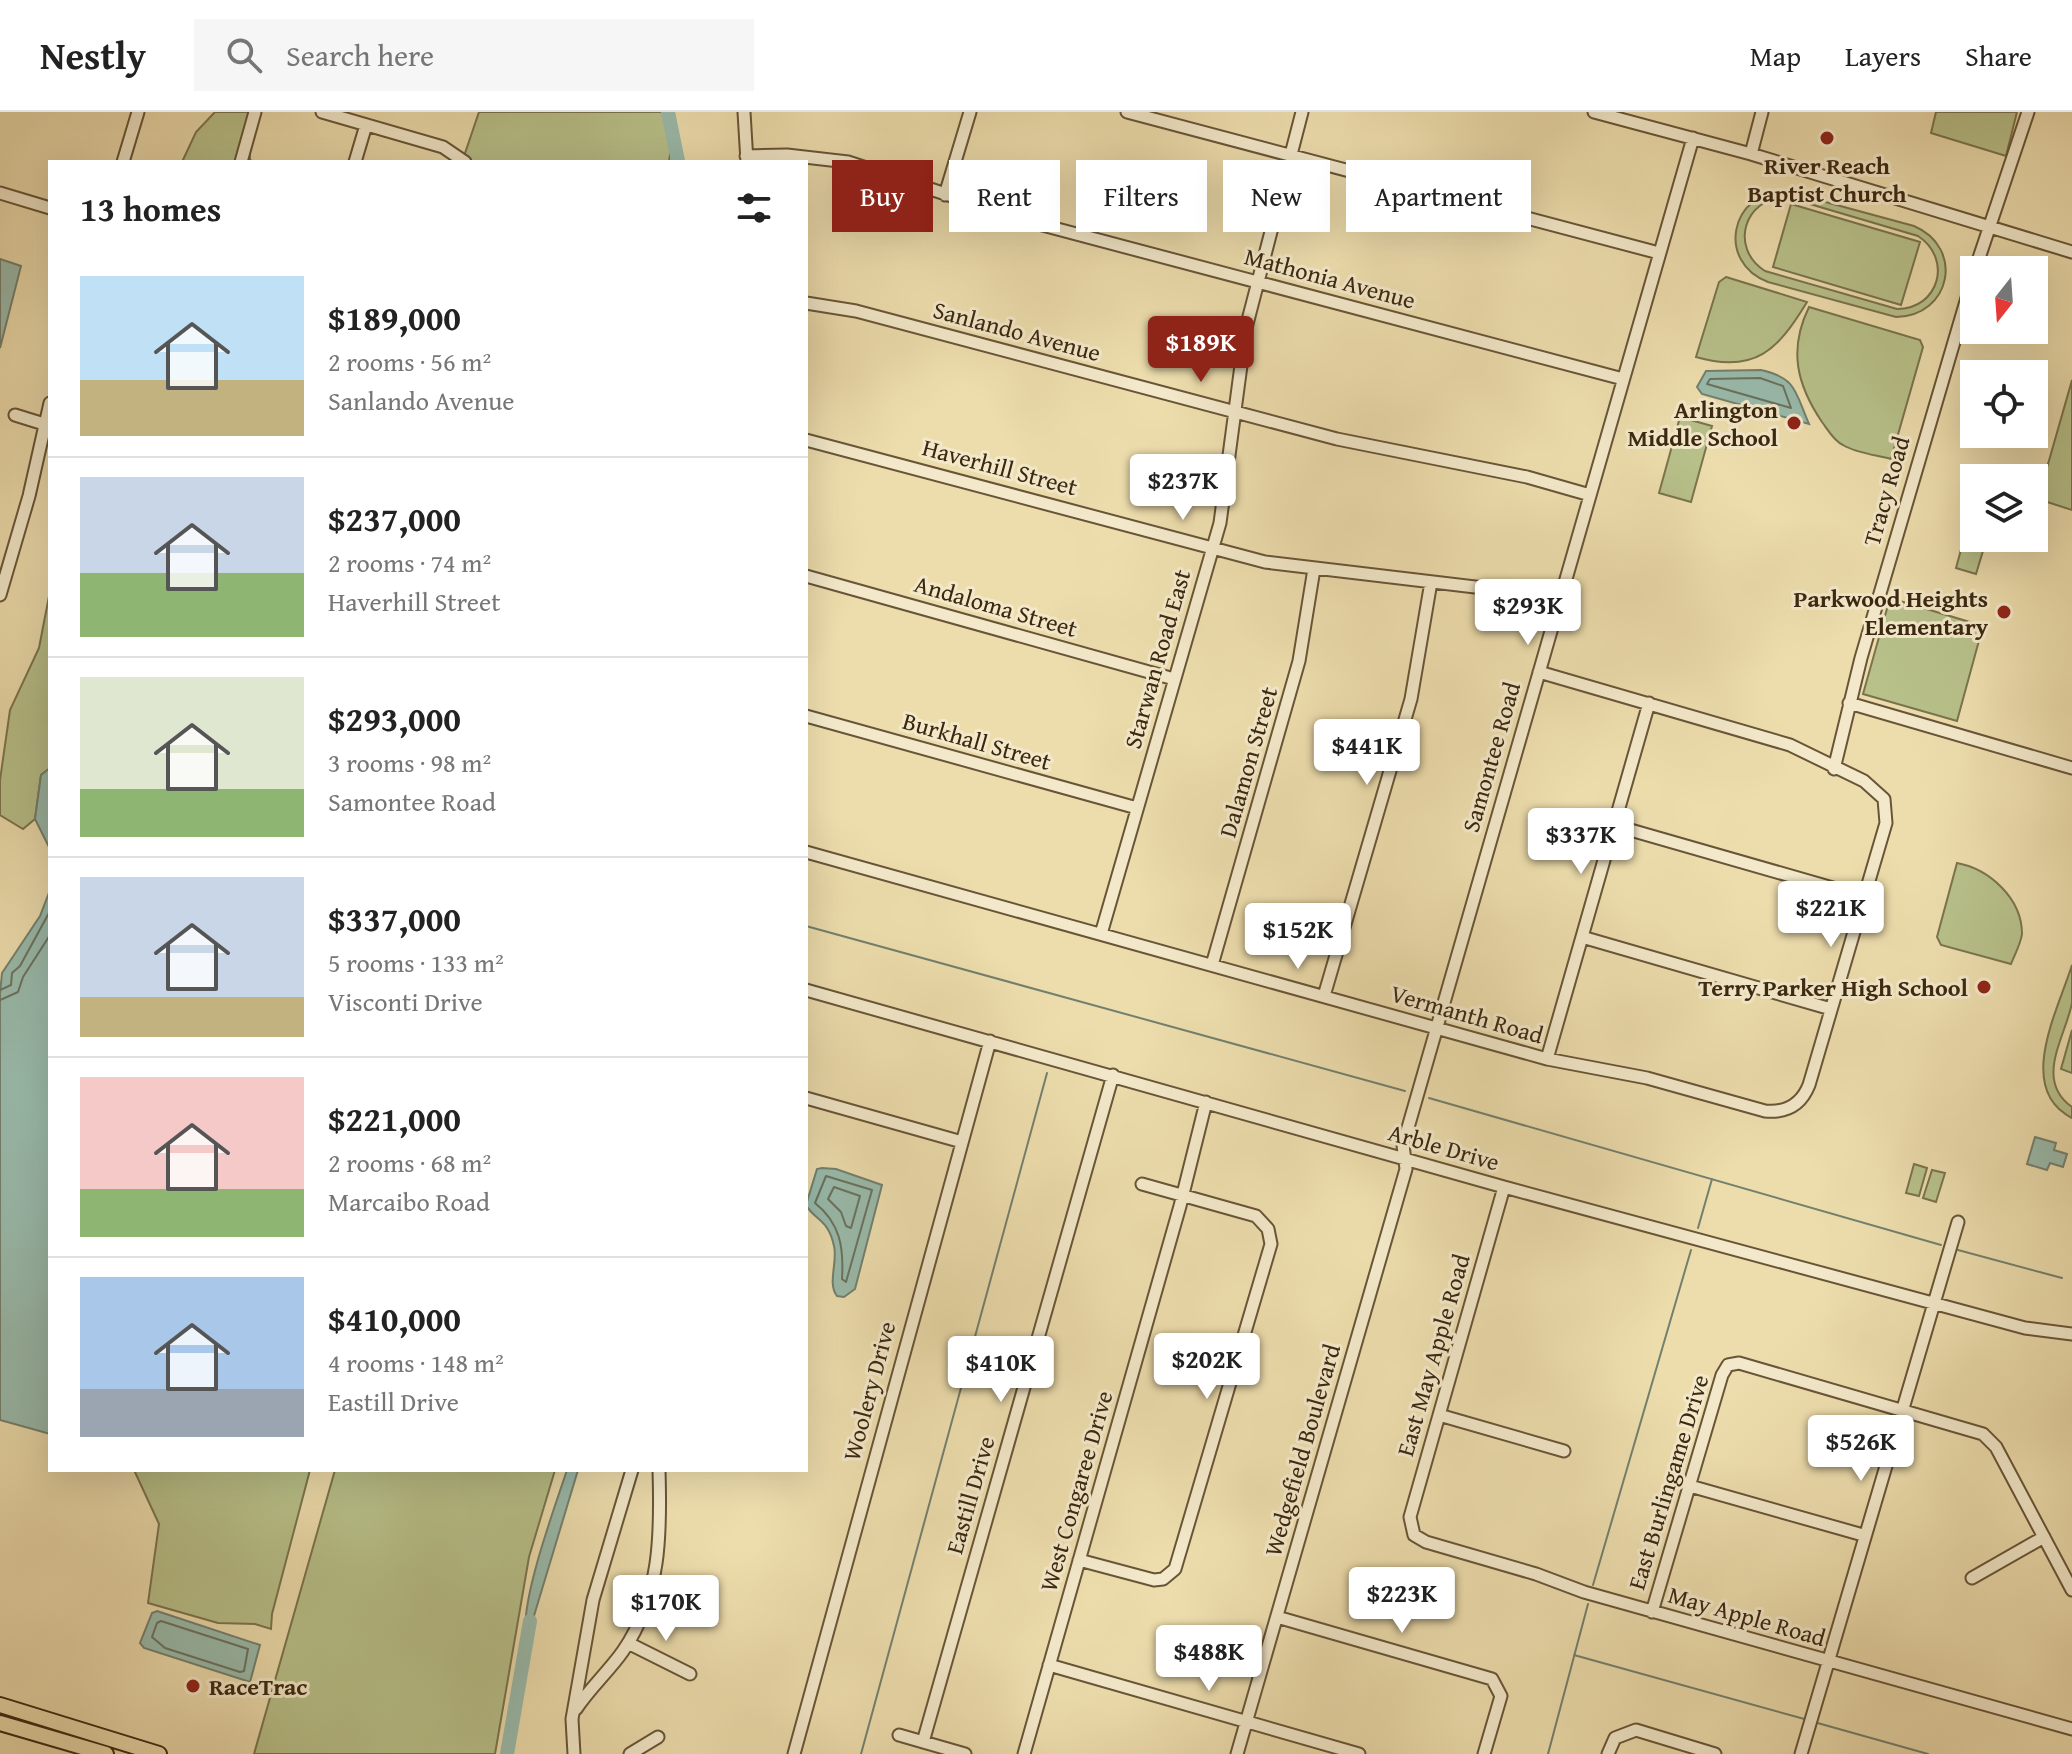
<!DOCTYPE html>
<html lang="en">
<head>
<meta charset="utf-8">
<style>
	:root { --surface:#fff; --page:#f6f6f6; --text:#222; --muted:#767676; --line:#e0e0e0; --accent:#8f2418 }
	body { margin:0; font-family:"Gentium Book Plus",serif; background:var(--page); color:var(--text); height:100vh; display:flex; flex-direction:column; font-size:30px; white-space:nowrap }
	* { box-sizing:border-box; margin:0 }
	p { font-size:26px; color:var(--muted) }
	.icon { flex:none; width:44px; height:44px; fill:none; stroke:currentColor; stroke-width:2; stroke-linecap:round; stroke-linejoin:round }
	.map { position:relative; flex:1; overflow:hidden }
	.sheet { position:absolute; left:48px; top:48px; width:760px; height:1312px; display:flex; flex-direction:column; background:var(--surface); border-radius:0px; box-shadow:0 8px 32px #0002 }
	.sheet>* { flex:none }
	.banner { position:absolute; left:832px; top:48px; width:760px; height:72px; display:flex; gap:16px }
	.needle { width:52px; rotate:197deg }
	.controls { position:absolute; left:1960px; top:144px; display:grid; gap:16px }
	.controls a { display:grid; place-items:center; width:88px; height:88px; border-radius:0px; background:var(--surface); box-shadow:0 8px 32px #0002; font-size:40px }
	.price { position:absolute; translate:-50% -68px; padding:0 18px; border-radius:8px; background:#fff; color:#222; font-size:26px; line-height:52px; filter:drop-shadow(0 2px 4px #0008) }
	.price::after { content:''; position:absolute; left:50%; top:48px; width:24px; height:18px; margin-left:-12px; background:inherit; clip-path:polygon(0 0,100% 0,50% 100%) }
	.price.active { background:var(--accent); color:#fff }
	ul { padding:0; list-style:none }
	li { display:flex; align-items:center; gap:24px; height:200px; padding:0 32px }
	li+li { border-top:2px solid var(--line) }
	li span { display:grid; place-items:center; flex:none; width:224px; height:160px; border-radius:0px; color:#555 }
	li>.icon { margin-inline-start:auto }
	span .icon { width:96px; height:96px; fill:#fffc; stroke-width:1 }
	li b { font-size:34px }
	h2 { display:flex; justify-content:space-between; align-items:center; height:96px; padding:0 32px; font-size:34px }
	.tag { padding:0 28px; border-radius:0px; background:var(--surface); box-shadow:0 8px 32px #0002; font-size:28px; line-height:72px }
	.tag.active { background:var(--accent); color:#fff }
	header { display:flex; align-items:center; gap:48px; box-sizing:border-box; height:112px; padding:0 40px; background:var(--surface); border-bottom:2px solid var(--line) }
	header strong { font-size:38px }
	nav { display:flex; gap:44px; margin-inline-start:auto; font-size:28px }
	.search { width:560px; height:72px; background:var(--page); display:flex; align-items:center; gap:20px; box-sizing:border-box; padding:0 28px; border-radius:0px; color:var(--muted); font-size:30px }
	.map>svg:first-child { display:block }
	.green { fill:#b8c18a; stroke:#7a744e; stroke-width:2; fill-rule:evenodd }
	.water { fill:#99bbac; stroke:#73806e; stroke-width:2 }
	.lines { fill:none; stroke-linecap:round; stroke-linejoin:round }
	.shore { stroke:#6a725e; stroke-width:2 }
	.stream { stroke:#73806e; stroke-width:2 }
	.river { stroke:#99bbac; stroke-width:14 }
	.minor-casing { stroke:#685538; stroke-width:15 }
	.major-casing { stroke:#3b2811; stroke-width:18 }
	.minor { stroke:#f3e9ca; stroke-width:11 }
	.major { stroke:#edddad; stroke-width:14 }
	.poi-dot { fill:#8f2418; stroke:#f3e9ca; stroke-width:3 }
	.labels { text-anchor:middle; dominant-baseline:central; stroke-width:6; stroke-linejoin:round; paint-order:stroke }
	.poi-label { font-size:24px; font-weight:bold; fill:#3b2811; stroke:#f3e9ca; text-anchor:end }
	.street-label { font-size:24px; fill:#3b2811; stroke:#f3e9ca }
</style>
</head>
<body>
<header>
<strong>Nestly</strong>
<div class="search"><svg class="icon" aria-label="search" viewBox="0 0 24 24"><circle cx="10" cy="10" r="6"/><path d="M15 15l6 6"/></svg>Search here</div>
<nav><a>Map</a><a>Layers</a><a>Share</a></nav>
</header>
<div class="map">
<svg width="2072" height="1642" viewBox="0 0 2072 1642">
	<rect width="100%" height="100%" fill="#edddad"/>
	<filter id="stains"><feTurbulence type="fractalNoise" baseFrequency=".0025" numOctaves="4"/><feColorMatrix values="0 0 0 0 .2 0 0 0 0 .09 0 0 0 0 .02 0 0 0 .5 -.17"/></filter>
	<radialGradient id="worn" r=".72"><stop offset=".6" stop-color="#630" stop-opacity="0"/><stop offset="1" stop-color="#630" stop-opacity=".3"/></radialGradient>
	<path class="green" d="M 215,0 L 248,0 L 250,48 L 254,50 L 182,50 L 196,20 Z
		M 479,0 L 664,0 L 671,36 L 669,50 L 458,50 L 463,47 Z
		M 1936,0 L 2017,0 L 2006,44 L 1931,21 Z
		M 1785,79 L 1914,114 C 1965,136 1951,204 1896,205 L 1768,170 C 1716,150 1730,80 1785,79 ZM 1786,85 L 1918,124 C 1953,147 1939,197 1897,197 L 1765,159 C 1729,136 1744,86 1786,85 Z
		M 1791,92 L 1920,130 L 1901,193 L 1773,155 Z
		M 1726,165 L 1807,190 C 1778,238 1755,262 1696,245 L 1719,170 Z
		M 1809,195 L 1920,228 L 1923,235 L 1891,347 C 1876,343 1856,341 1843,333 C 1834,329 1828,318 1822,310 C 1797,273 1788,238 1809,195 Z
		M 2072,268 L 2072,398 L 2038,387 Z
		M 1680,305 L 1712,314 L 1691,390 L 1659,381 Z
		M 1965,423 L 1986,429 L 1976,462 L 1956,456 Z
		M 50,479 L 50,656 L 41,663 L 35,707 L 23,717 L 0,703 L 0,668 L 10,598 L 39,536 Z
		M 1890,486 L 1983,514 L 1957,609 L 1863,582 Z
		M 1957,751 C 1989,757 2022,786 2022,822 C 2021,831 2015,842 2011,852 L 1941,833 L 1937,825 Z
		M 2072,853 C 2072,865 2072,879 2072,891 C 2065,926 2034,968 2072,995 L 2072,1006 C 2015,977 2058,898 2072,853 Z
		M 2072,918 L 2072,961 L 2061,957 Z
		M 1914,1052 L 1927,1056 L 1919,1084 L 1906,1081 Z
		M 1932,1058 L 1945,1061 L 1936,1090 L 1923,1086 Z
		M 134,1358 L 310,1358 L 272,1502 L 271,1517 L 255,1512 L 218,1511 L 148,1491 L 159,1412 Z
		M 335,1358 L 555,1358 L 529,1445 L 495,1642 L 254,1642 Z"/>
	<path class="water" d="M 0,147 L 21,154 L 0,236 Z
		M 1761,258 C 1797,266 1795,280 1809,312 L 1702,282 L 1697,275 L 1706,259 Z
		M 50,656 L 50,737 L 35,707 L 41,663 Z
		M 50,778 L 50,1322 L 0,1308 L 0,882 L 2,861 L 40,804 Z
		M 2035,1025 L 2056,1031 L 2054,1038 L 2067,1042 L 2063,1055 L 2050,1051 L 2047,1058 L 2027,1052 Z
		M 822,1056 L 836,1057 L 882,1073 L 855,1177 L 844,1185 L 837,1184 C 827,1171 838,1150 834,1134 C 828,1106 814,1108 806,1093 L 817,1057 Z
		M 567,1358 L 578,1358 L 527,1527 C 517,1496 556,1392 567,1358 Z
		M 157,1499 L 260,1533 L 250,1570 L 144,1536 L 140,1531 L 152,1501 Z"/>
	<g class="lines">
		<path class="shore" d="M 1760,266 L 1783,274 L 1791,296 L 1707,272 L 1710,267 Z
			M 0,878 L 11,873 L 12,861 L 20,854 L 50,799
			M 0,888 L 18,880 L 23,865 L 50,823
			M 826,1064 L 872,1078 L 846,1170 L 842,1167 C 844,1135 840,1111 815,1091 Z
			M 834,1075 L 860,1084 L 851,1116 L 846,1114 L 841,1100 L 828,1087 Z
			M 161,1509 L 248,1537 L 244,1559 L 240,1560 L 165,1536 L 152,1525 L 157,1511 Z"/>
		<path class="stream" d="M 806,814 L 1405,979
			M 1429,986 L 1941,1133
			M 1698,1116 L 1712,1067
			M 1958,1138 L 2062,1166
			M 1593,1473 L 1691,1138
			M 1574,1543 L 1808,1608
			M 1814,1610 L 1928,1642
			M 861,1642 L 1047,961
			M 1548,1642 L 1588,1492"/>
		<path class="river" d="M 668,0 L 678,49
			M 507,1642 L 530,1509"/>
		<defs>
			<path id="minor" d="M 322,0 L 443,35 L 465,50
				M 744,0 L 747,50
				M 1127,0 L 1659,141
				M 1594,0 L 1751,42 L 2072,140
				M 1751,42 L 1762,0
				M 746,44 L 787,43 L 848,50 L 1031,110 L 1623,267
				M 123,50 L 138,0
				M 241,50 L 255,0
				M 355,50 L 366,13
				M 0,81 L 50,96
				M 945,83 L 970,0
				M 1975,158 L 2028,0
				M 806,191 L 856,199 L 1337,327 L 1527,365 L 1590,383
				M 15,303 L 44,312
				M 806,328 L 1265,450 L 1492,477 L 1558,493
				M 806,464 L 1174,567
				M 0,483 L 29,384 L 50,291
				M 1849,591 L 2072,656
				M 806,604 L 1137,696
				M 1834,657 L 1861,546 L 1974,162
				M 1613,713 L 1864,785
				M 806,740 L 1547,947 L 1647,966 L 1765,999 C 1786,1001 1801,993 1809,973 L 1886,711 L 1884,687 L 1864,669 L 1790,633 L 1539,560
				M 1101,822 L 1220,411 L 1246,216 L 1302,0
				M 1582,825 L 1831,897
				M 1212,853 L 1299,549 L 1314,457
				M 806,878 L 1504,1075 L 2025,1216 L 2072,1222
				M 1324,884 L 1411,587 L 1431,470
				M 1547,947 L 1649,591
				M 806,986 L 962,1030
				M 1504,1075 L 1410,1405 L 1414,1423 L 1426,1430 L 1536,1462 L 1584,1480 L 2072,1617
				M 1439,1303 L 1564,1339
				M 1690,1374 L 1863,1423
				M 1079,1448 L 1154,1468 L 1163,1467 L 1175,1457 L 1271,1132 L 1268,1117 L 1256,1104 L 1142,1072
				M 1972,1466 L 2044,1425
				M 1652,1500 L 1722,1263 L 1728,1253 L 1739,1251 L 1983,1322 L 1996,1335 L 2072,1478
				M 1277,1505 L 1492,1567 L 1501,1584 L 1484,1642
				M 628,1531 L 690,1562
				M 1049,1553 L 1359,1642
				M 576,1597 C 590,1576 609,1559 623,1539 C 661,1483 661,1422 659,1358
				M 899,1623 L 965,1642
				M 923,1630 L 1113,963
				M 574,1642 L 572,1607 L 593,1488 L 632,1358
				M 630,1642 L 658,1625
				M 794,1642 L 990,929
				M 1024,1642 L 1180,1094 L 1206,990
				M 1237,1642 L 1406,1057 L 1403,1033 L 1693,26
				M 1608,1642 L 1615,1626 L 1636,1618 L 1715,1642
				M 1801,1642 L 1958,1110"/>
			<path id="major" d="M 0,1593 L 159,1642
				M 0,1611 L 106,1642"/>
		</defs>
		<use href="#minor" class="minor-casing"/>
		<use href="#major" class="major-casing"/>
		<use href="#minor" class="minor"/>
		<use href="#major" class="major"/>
	</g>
	<g class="poi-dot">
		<circle cx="1827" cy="26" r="8"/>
		<circle cx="1794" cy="311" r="8"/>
		<circle cx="2004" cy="500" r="8"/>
		<circle cx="1984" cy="875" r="8"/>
		<circle cx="193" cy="1574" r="8"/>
	</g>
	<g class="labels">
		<g class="poi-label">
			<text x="1827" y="53" text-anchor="middle">River Reach<tspan x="1827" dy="28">Baptist Church</tspan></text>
			<text x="1778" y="297">Arlington<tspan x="1778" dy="28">Middle School</tspan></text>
			<text x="1988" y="486">Parkwood Heights<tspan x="1988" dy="28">Elementary</tspan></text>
			<text x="1968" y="875">Terry Parker High School</text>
			<text x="209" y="1574" text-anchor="start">RaceTrac</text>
		</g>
		<g class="street-label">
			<text transform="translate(1330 166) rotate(15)">Mathonia Avenue</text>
			<text transform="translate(1017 219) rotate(15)">Sanlando Avenue</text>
			<text transform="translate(1000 355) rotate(15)">Haverhill Street</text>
			<text transform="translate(1886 379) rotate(-74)">Tracy Road</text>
			<text transform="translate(996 494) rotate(16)">Andaloma Street</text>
			<text transform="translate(1157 547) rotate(-74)">Starwan Road East</text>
			<text transform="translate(977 629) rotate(16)">Burkhall Street</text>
			<text transform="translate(1491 645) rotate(-74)">Samontee Road</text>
			<text transform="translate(1248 650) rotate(-74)">Dalamon Street</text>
			<text transform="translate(1467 902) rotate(16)">Vermanth Road</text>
			<text transform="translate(1444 1035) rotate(16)">Arble Drive</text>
			<text transform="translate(1433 1243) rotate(-74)">East May Apple Road</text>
			<text transform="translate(869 1279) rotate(-75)">Woolery Drive</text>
			<text transform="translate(1302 1338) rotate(-74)">Wedgefield Boulevard</text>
			<text transform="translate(1668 1370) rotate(-73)">East Burlingame Drive</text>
			<text transform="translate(1076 1379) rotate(-74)">West Congaree Drive</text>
			<text transform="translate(970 1383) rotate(-74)">Eastill Drive</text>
			<text transform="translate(1747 1504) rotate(16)">May Apple Road</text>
		</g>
	</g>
	<rect width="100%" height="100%" filter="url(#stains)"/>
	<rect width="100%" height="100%" fill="url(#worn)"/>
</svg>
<div class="controls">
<a><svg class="needle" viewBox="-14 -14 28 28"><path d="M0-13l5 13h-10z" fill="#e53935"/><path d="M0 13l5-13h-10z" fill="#767676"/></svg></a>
<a><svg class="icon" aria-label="locate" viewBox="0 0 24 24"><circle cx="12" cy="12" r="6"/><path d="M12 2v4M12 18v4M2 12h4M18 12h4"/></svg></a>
<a><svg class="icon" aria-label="layers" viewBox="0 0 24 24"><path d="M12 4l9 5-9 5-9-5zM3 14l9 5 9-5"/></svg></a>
</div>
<b class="price active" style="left:1201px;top:272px">$189K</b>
<b class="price" style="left:1183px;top:410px">$237K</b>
<b class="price" style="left:1528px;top:535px">$293K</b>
<b class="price" style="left:1367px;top:675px">$441K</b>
<b class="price" style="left:1581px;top:764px">$337K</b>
<b class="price" style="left:1831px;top:837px">$221K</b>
<b class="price" style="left:1298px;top:859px">$152K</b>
<b class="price" style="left:1207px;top:1289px">$202K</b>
<b class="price" style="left:1001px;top:1292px">$410K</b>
<b class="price" style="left:1861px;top:1371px">$526K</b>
<b class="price" style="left:1402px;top:1523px">$223K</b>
<b class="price" style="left:666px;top:1531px">$170K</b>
<b class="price" style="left:1209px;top:1581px">$488K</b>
<div class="banner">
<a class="tag active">Buy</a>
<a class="tag">Rent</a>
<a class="tag">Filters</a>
<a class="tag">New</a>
<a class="tag">Apartment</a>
</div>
<section class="sheet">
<h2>13 homes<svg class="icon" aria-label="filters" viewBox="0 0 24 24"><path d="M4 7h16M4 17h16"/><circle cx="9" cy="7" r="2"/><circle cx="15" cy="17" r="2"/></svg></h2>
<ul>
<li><span style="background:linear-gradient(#bfe0f5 65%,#c2b280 0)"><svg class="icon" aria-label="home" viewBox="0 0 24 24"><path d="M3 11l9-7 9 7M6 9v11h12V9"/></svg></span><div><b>$189,000</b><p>2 rooms · 56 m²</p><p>Sanlando Avenue</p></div></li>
<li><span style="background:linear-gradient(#c9d6e8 60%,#8fb573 0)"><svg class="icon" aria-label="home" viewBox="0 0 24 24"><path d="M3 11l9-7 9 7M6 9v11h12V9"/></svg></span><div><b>$237,000</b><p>2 rooms · 74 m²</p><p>Haverhill Street</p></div></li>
<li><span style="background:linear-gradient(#dfe7d0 70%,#8fb573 0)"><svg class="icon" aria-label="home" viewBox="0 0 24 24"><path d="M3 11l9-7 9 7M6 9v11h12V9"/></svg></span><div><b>$293,000</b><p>3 rooms · 98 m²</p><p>Samontee Road</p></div></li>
<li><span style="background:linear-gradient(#c9d6e8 75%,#c2b280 0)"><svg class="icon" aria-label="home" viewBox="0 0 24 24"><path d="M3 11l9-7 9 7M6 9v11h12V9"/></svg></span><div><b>$337,000</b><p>5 rooms · 133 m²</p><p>Visconti Drive</p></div></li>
<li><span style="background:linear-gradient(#f6c9c9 70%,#8fb573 0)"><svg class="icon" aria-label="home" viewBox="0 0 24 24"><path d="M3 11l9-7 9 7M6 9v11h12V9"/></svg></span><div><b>$221,000</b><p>2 rooms · 68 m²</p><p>Marcaibo Road</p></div></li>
<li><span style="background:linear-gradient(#a9c7e8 70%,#9aa5b1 0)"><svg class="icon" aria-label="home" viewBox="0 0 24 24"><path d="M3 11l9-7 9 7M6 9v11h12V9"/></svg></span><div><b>$410,000</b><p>4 rooms · 148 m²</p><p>Eastill Drive</p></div></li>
</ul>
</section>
</div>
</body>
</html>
